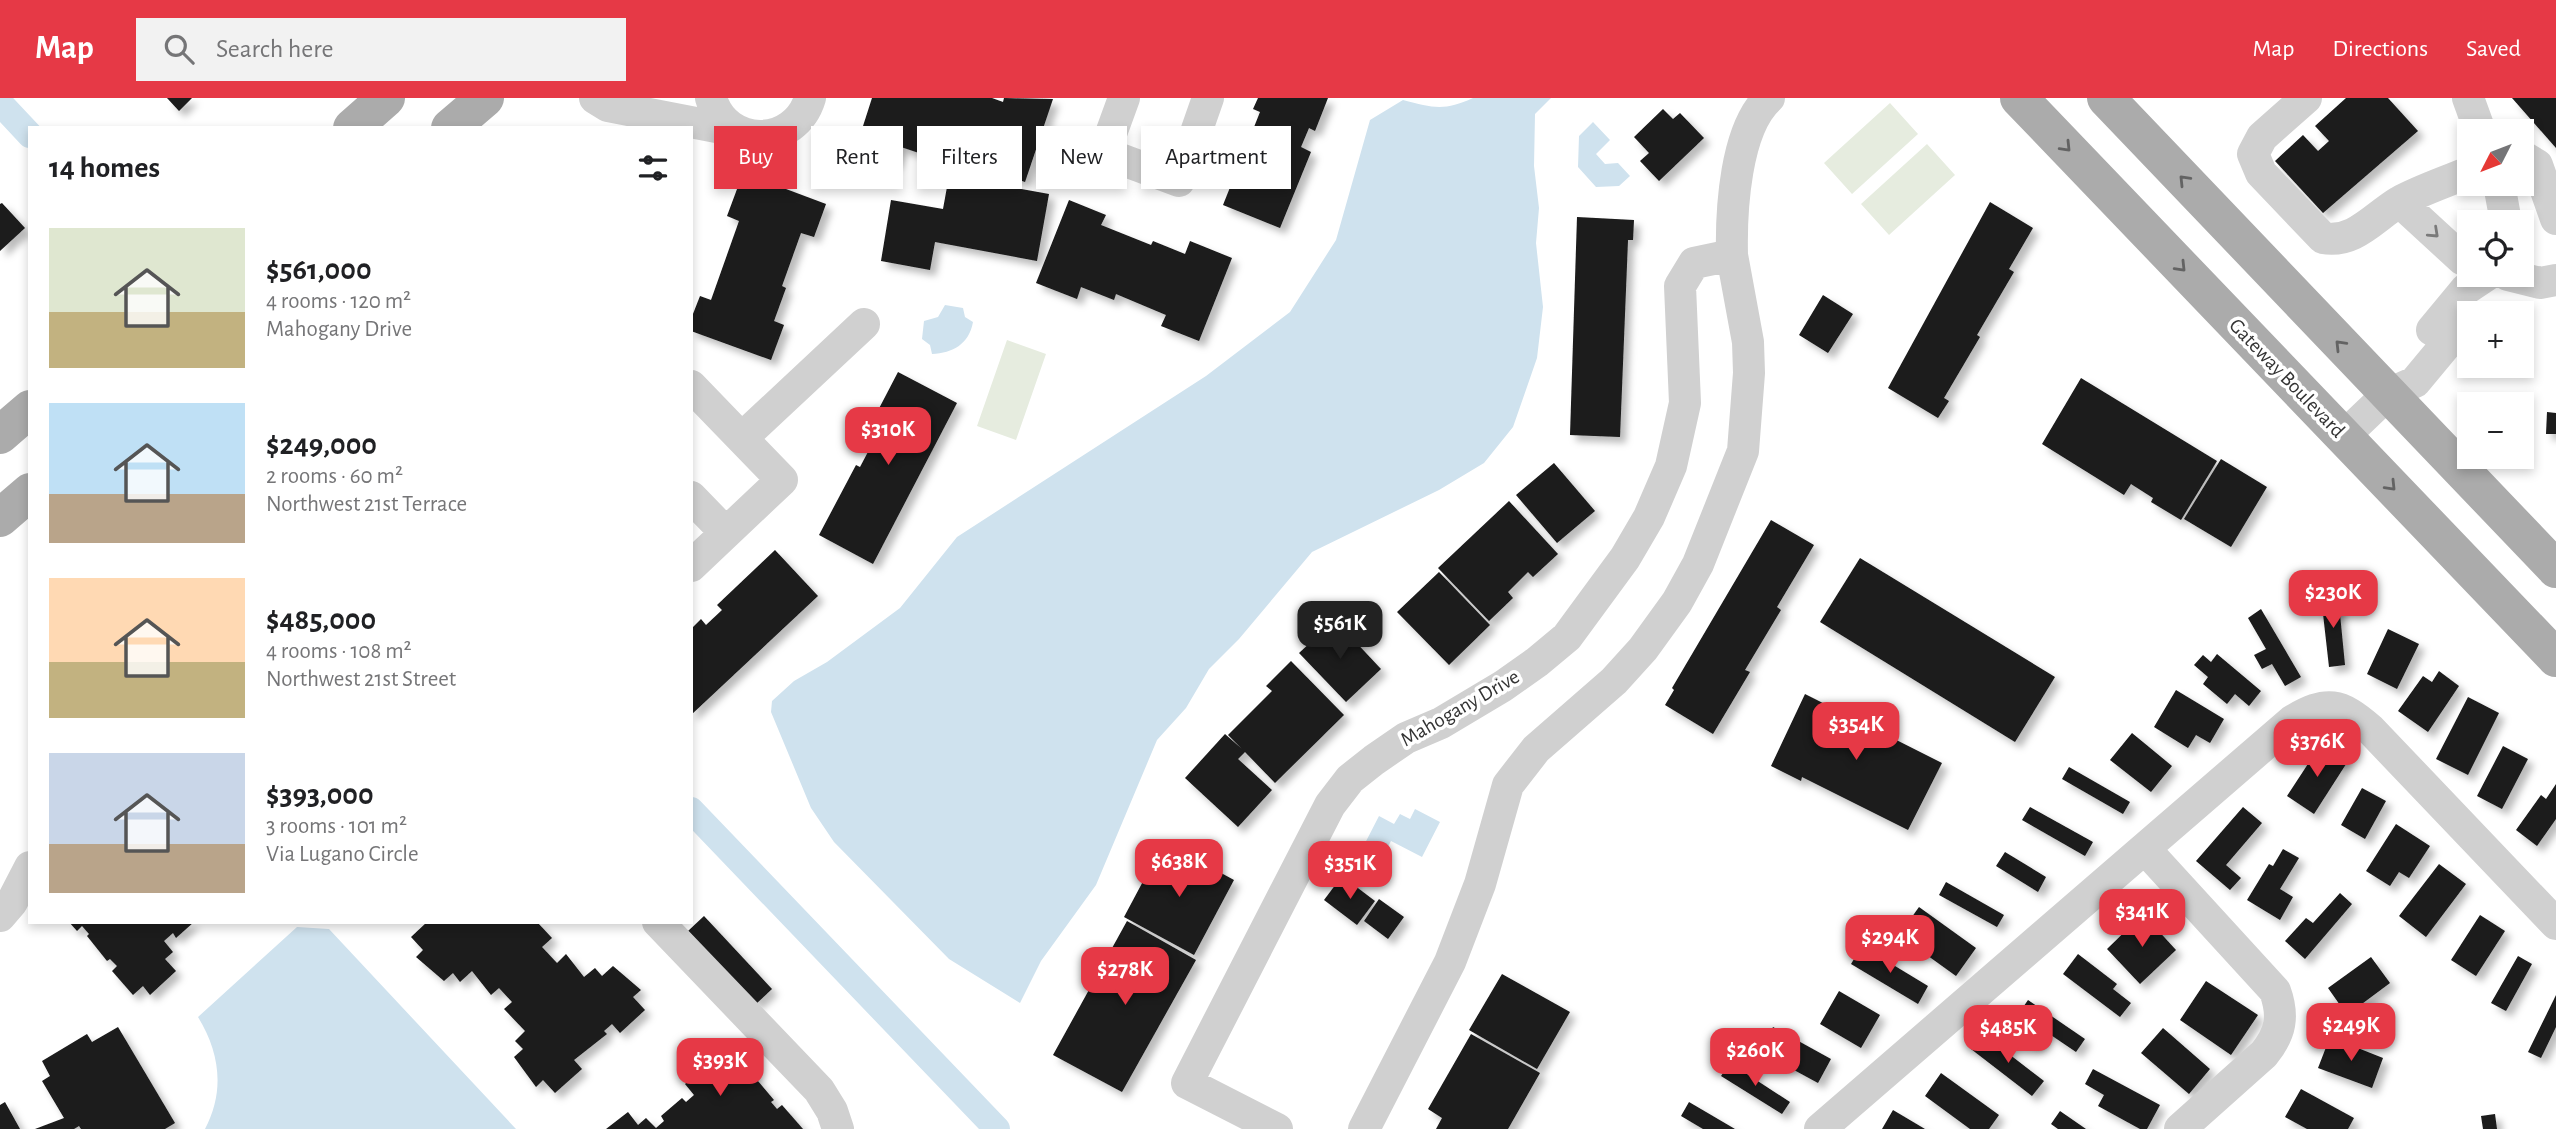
<!DOCTYPE html>
<html lang="en">
<head>
<meta charset="utf-8">
<style>
	:root { --surface:#fff; --page:#f2f2f2; --text:#202124; --muted:#757577; --accent:#e63946 }
	body { margin:0; font-family:"Alegreya Sans",sans-serif; background:var(--page); color:var(--text); height:100vh; display:flex; flex-direction:column; font-size:26px; white-space:nowrap }
	* { box-sizing:border-box; margin:0 }
	p { font-size:23px; color:var(--muted) }
	.icon { flex:none; width:38px; height:38px; fill:none; stroke:currentColor; stroke-width:2; stroke-linecap:round; stroke-linejoin:round }
	.map { position:relative; flex:1; overflow:hidden }
	.sheet { position:absolute; left:28px; top:28px; width:665px; height:798px; display:flex; flex-direction:column; background:var(--surface); border-radius:0px; box-shadow:0 4px 10px #0003 }
	.sheet>* { flex:none }
	.guide { position:absolute; left:714px; top:28px; width:665px; height:63px; display:flex; gap:14px }
	.needle { width:46px; rotate:228deg }
	.controls { position:absolute; left:2457px; top:21px; display:grid; gap:14px }
	.controls a { display:grid; place-items:center; width:77px; height:77px; border-radius:0px; background:var(--surface); box-shadow:0 4px 10px #0003; font-size:35px }
	.price { position:absolute; translate:-50% -60px; padding:0 16px; border-radius:14px; background:var(--accent); color:#fff; font-size:23px; line-height:46px; filter:drop-shadow(0 2px 4px #0008) }
	.price::after { content:''; position:absolute; left:50%; top:42px; width:21px; height:16px; margin-left:-10px; background:inherit; clip-path:polygon(0 0,100% 0,50% 100%) }
	.price.current { background:#222; color:#fff }
	ul { padding:0; list-style:none }
	li { display:flex; align-items:center; gap:21px; height:175px; padding:0 21px }
	li span { display:grid; place-items:center; flex:none; width:196px; height:140px; border-radius:0px; color:#555 }
	li>.icon { margin-inline-start:auto }
	span .icon { width:84px; height:84px; fill:#fffc; stroke-width:1 }
	li b { font-size:30px }
	h2 { display:flex; justify-content:space-between; align-items:center; height:84px; padding:0 21px; font-size:30px }
	.pill { padding:0 24px; border-radius:0px; background:var(--surface); box-shadow:0 4px 10px #0003; font-size:24px; line-height:63px }
	.pill.current { background:var(--accent); color:#fff }
	header { display:flex; align-items:center; gap:42px; box-sizing:border-box; height:98px; padding:0 35px; background:var(--accent); color:#fff }
	header strong { font-size:33px }
	nav { display:flex; gap:38px; margin-inline-start:auto; font-size:24px }
	.search { width:490px; height:63px; background:var(--page); display:flex; align-items:center; gap:18px; box-sizing:border-box; padding:0 24px; border-radius:0px; color:var(--muted); font-size:26px }
	.map>svg:first-child { display:block }
	.green { fill:#e6ecdf }
	.water { fill:#cfe2ee }
	.lines { fill:none; stroke-linecap:round; stroke-linejoin:round }
	.canal { stroke:#cfe2ee; stroke-width:26 }
	.building { fill:#1a1a1a; filter:url(#shadow) }
	.minor { stroke:#d0d0d0; stroke-width:32 }
	.major { stroke:#ababab; stroke-width:38 }
	.oneway { stroke:#636363 }
	.oneway2 { stroke:#7a7a7a }
	.labels { text-anchor:middle; dominant-baseline:central; stroke-width:7; stroke-linejoin:round; paint-order:stroke }
	.street-label { font-size:21px; fill:#333; stroke:#fff }
</style>
</head>
<body>
<header>
<strong>Map</strong>
<div class="search"><svg class="icon" aria-label="search" viewBox="0 0 24 24"><circle cx="10" cy="10" r="6"/><path d="M15 15l6 6"/></svg>Search here</div>
<nav><a>Map</a><a>Directions</a><a>Saved</a></nav>
</header>
<div class="map">
<svg width="2556" height="1031" viewBox="0 0 2556 1031">
	<defs>
		<filter id="shadow"><feDropShadow dx="6" dy="6" stdDeviation="3.5" flood-color="#0004"/></filter>
	</defs>
	<rect width="100%" height="100%" fill="#fff"/>
	<path class="green" d="M 1890,5 L 1918,36 L 1852,96 L 1824,65 Z
		M 1927,46 L 1955,77 L 1889,137 L 1861,106 Z
		M 1007,242 L 1046,256 L 1016,342 L 977,328 Z"/>
	<path class="water" d="M 1473,0 L 1551,0 L 1535,16 L 1534,68 L 1539,110 L 1536,145 L 1543,209 L 1537,260 L 1513,329 L 1484,365 L 1439,392 L 1312,454 L 1239,541 L 1209,571 L 1186,610 L 1157,642 L 1096,787 L 1041,863 L 1020,905 L 949,861 L 834,744 L 811,710 L 771,614 L 772,603 L 794,583 L 827,564 L 900,510 L 957,439 L 1206,278 L 1290,214 L 1336,142 L 1370,22 L 1403,2 C 1433,10 1445,13 1473,0 Z
		M 1593,24 L 1610,42 L 1596,56 L 1605,66 L 1618,65 L 1630,78 L 1619,88 L 1596,89 L 1578,69 L 1579,38 Z
		M 945,207 L 963,210 L 965,219 L 973,224 C 969,246 953,255 932,256 L 930,247 L 922,241 L 924,223 L 938,219 Z
		M 1415,711 L 1440,724 L 1422,759 L 1391,743 L 1380,764 L 1361,753 L 1379,718 L 1394,726 L 1400,716 L 1410,721 Z
		M 297,829 L 329,831 L 516,1031 L 205,1031 C 225,993 220,955 198,919 Z"/>
	<g class="lines">
		<path class="canal" d="M 0,5 L 30,37
			M 691,712 L 997,1031"/>
	</g>
	<path class="building" d="M 167,0 L 192,0 L 179,13 Z
		M 872,0 L 992,0 L 1003,4 L 1004,0 L 1053,1 L 1025,84 L 997,74 L 999,69 L 941,50 L 937,61 L 901,49 L 895,66 L 855,53 Z
		M 1258,0 L 1328,0 L 1315,33 L 1309,30 L 1301,49 L 1311,54 L 1280,130 L 1223,107 L 1260,14 L 1253,11 Z
		M 2346,0 L 2388,0 L 2418,33 L 2323,115 L 2275,63 L 2303,37 L 2318,53 L 2329,43 L 2315,28 Z
		M 2512,0 L 2556,0 L 2556,50 Z
		M 1663,11 L 1673,21 L 1680,15 L 1704,40 L 1659,83 L 1640,63 L 1649,55 L 1634,39 Z
		M 743,75 L 826,106 L 814,139 L 801,135 L 782,188 L 786,190 L 774,223 L 784,227 L 771,262 L 691,233 L 691,221 L 700,198 L 711,202 L 739,123 L 727,118 Z
		M 949,78 L 1049,96 L 1037,163 L 935,144 L 930,172 L 881,163 L 891,102 L 943,111 Z
		M 1069,102 L 1106,117 L 1101,127 L 1151,147 L 1153,143 L 1185,156 L 1190,143 L 1232,160 L 1199,243 L 1161,228 L 1166,217 L 1116,196 L 1114,202 L 1081,189 L 1077,201 L 1036,185 Z
		M 1990,104 L 2033,130 L 2009,171 L 2014,174 L 1977,237 L 1980,239 L 1944,300 L 1949,303 L 1938,320 L 1888,290 Z
		M 2,105 L 25,130 L 0,153 L 0,106 Z
		M 1577,119 L 1634,122 L 1633,142 L 1628,142 L 1620,339 L 1570,337 Z
		M 1823,197 L 1853,216 L 1828,255 L 1799,237 Z
		M 898,274 L 957,305 L 873,466 L 819,437 L 856,367 L 860,369 L 869,352 L 860,347 Z
		M 2081,280 L 2217,363 L 2181,422 L 2151,404 L 2153,400 L 2131,386 L 2124,397 L 2042,346 Z
		M 2547,314 L 2556,315 L 2556,336 L 2546,336 Z
		M 2221,361 L 2267,389 L 2231,449 L 2184,421 Z
		M 1554,365 L 1595,413 L 1557,445 L 1516,397 Z
		M 1509,403 L 1558,456 L 1533,479 L 1528,474 L 1508,494 L 1513,500 L 1489,523 L 1438,470 Z
		M 1771,422 L 1814,447 L 1777,509 L 1781,512 L 1745,572 L 1750,574 L 1713,636 L 1665,607 L 1674,592 L 1672,590 Z
		M 775,452 L 818,498 L 691,617 L 691,531 L 701,521 L 706,527 L 722,512 L 717,507 Z
		M 1860,460 L 2055,579 L 2015,644 L 1820,524 Z
		M 1439,474 L 1490,527 L 1449,567 L 1397,514 Z
		M 2338,496 L 2345,567 L 2329,569 L 2321,498 Z
		M 2261,511 L 2301,579 L 2285,588 L 2272,566 L 2262,571 L 2254,557 L 2266,551 L 2248,520 Z
		M 1335,522 L 1381,571 L 1346,604 L 1299,555 Z
		M 2388,531 L 2419,546 L 2397,591 L 2367,576 Z
		M 2217,556 L 2261,593 L 2249,608 L 2235,596 L 2227,606 L 2203,586 L 2208,579 L 2194,567 L 2203,557 L 2211,564 Z
		M 1291,563 L 1344,617 L 1275,685 L 1245,654 L 1238,661 L 1272,692 L 1238,729 L 1185,680 L 1225,636 L 1242,651 L 1228,637 L 1272,593 L 1266,588 Z
		M 2439,573 L 2459,588 L 2428,634 L 2398,613 L 2423,578 L 2432,584 Z
		M 2176,592 L 2224,621 L 2210,645 L 2196,637 L 2188,650 L 2154,629 Z
		M 1805,596 L 1942,665 L 1908,732 L 1802,679 L 1801,683 L 1771,668 Z
		M 2468,599 L 2499,615 L 2468,677 L 2436,661 Z
		M 2132,635 L 2172,668 L 2151,694 L 2110,662 Z
		M 2321,646 L 2348,663 L 2314,716 L 2287,698 Z
		M 2503,648 L 2528,661 L 2502,711 L 2477,698 Z
		M 2069,669 L 2130,704 L 2123,716 L 2062,681 Z
		M 2556,686 L 2556,721 L 2537,748 L 2516,732 L 2541,697 L 2546,701 Z
		M 2362,690 L 2386,703 L 2365,741 L 2341,727 Z
		M 2030,709 L 2093,744 L 2085,758 L 2022,722 Z
		M 2243,709 L 2262,725 L 2226,767 L 2241,780 L 2230,792 L 2196,763 Z
		M 2396,726 L 2430,748 L 2409,780 L 2399,774 L 2390,788 L 2366,773 Z
		M 1164,744 L 1234,782 L 1194,857 L 1124,819 Z
		M 2283,751 L 2299,760 L 2280,791 L 2293,799 L 2280,822 L 2247,802 L 2269,766 L 2273,768 Z
		M 2005,754 L 2046,779 L 2038,794 L 1996,768 Z
		M 2439,766 L 2466,786 L 2426,839 L 2399,818 Z
		M 1342,778 L 1375,803 L 1357,827 L 1324,802 Z
		M 1946,784 L 2004,817 L 1997,829 L 1939,797 Z
		M 2340,795 L 2352,806 L 2305,861 L 2285,843 L 2306,820 L 2313,825 Z
		M 1379,801 L 1404,819 L 1388,841 L 1364,823 Z
		M 1919,809 L 1976,850 L 1956,878 L 1899,837 Z
		M 2143,816 L 2176,852 L 2140,886 L 2107,851 Z
		M 2480,817 L 2505,833 L 2476,878 L 2451,862 Z
		M 704,818 L 772,891 L 756,906 L 688,833 Z
		M 1127,823 L 1196,862 L 1122,994 L 1053,957 Z
		M 69,824 L 194,824 L 176,840 L 173,835 L 164,843 L 173,854 L 165,861 L 176,873 L 150,897 L 143,888 L 133,897 L 112,873 L 117,868 L 110,861 L 107,863 L 87,838 L 89,836 L 82,828 L 77,833 Z
		M 427,824 L 538,825 L 552,840 L 542,849 L 557,865 L 566,856 L 584,879 L 595,870 L 602,878 L 613,868 L 641,892 L 633,899 L 645,912 L 620,935 L 612,926 L 604,933 L 607,936 L 574,962 L 582,971 L 555,995 L 543,982 L 536,989 L 514,959 L 523,951 L 515,943 L 525,933 L 504,911 L 512,904 L 499,890 L 491,897 L 472,873 L 460,884 L 453,875 L 444,883 L 416,859 L 423,852 L 411,839 Z
		M 1862,848 L 1928,888 L 1918,906 L 1851,866 Z
		M 2078,856 L 2117,886 L 2113,891 L 2131,905 L 2120,919 L 2063,876 Z
		M 2518,858 L 2532,866 L 2506,913 L 2491,905 Z
		M 2371,859 L 2390,885 L 2347,917 L 2328,890 Z
		M 1502,876 L 1570,914 L 1537,971 L 1469,932 Z
		M 2206,883 L 2258,917 L 2231,957 L 2180,922 Z
		M 1839,893 L 1880,917 L 1861,950 L 1820,926 Z
		M 2556,897 L 2556,929 L 2541,960 L 2528,954 Z
		M 2028,902 L 2085,941 L 2076,954 L 2045,933 L 2035,948 L 2009,930 Z
		M 118,929 L 175,1025 L 165,1031 L 81,1031 L 79,1028 L 74,1031 L 35,1031 L 64,1020 L 42,983 L 50,978 L 42,963 L 87,936 L 92,944 Z
		M 1773,929 L 1831,961 L 1818,985 L 1783,966 L 1787,957 L 1765,945 Z
		M 2163,930 L 2210,971 L 2189,996 L 2141,955 Z
		M 1471,936 L 1540,975 L 1508,1031 L 1436,1031 L 1442,1020 L 1428,1011 Z
		M 1983,936 L 2044,983 L 2032,998 L 1971,951 Z
		M 2330,939 L 2383,960 L 2372,990 L 2318,970 Z
		M 709,942 L 717,951 L 727,942 L 749,967 L 743,972 L 749,979 L 752,976 L 774,1002 L 771,1004 L 777,1011 L 782,1007 L 803,1031 L 606,1031 L 628,1014 L 638,1027 L 646,1020 L 656,1030 L 664,1023 L 661,1018 L 682,1000 L 686,1004 L 694,997 L 685,986 L 693,979 L 683,967 Z
		M 1730,965 L 1790,1004 L 1782,1016 L 1721,978 Z
		M 2093,971 L 2160,1007 L 2147,1031 L 2140,1031 L 2098,1008 L 2104,997 L 2085,986 Z
		M 1941,975 L 1999,1017 L 1989,1031 L 1970,1031 L 1925,998 Z
		M 2301,991 L 2354,1020 L 2348,1031 L 2307,1031 L 2285,1019 Z
		M 5,1004 L 20,1031 L 0,1031 L 0,1007 Z
		M 1689,1004 L 1735,1031 L 1703,1031 L 1681,1018 Z
		M 1893,1012 L 1925,1031 L 1882,1031 Z
		M 2060,1013 L 2086,1031 L 2058,1031 L 2051,1026 Z
		M 2495,1016 L 2497,1031 L 2483,1031 L 2481,1018 Z"/>
	<g class="lines">
		<path class="minor" d="M 595,0 L 608,8 L 737,33
			M 711,0 C 726,51 795,50 810,0
			M 1124,0 L 1104,55 L 1179,83 L 1208,0
			M 2306,0 L 2262,39 L 2253,56 L 2261,75 L 2323,140 C 2354,146 2374,119 2399,104 C 2421,92 2446,84 2469,74
			M 2468,0 L 2480,33
			M 2522,58 L 2537,67 L 2556,121
			M 2499,86 L 2506,124
			M 2400,104 L 2462,161 L 2469,164
			M 2508,177 L 2540,185 L 2556,182
			M 2432,232 L 2466,191 L 2487,177
			M 691,288 L 782,382 L 691,468
			M 2343,339 L 2388,296 L 2415,284 L 2469,219
			M 742,340 L 864,226
			M 691,399 L 726,435
			M 2145,751 L 2275,893 C 2284,918 2281,935 2264,956 L 2180,1031
			M 0,818 L 12,804 L 30,769
			M 658,824 L 819,992 L 832,1013 L 838,1031
			M 1277,1031 L 1187,985 L 1330,707 L 1350,681 L 1374,662 L 1406,640 L 1441,625 L 1503,588 L 1537,564 L 1567,539 L 1625,460 L 1649,419 L 1671,368 L 1685,305 L 1680,188 L 1694,165 L 1732,157 C 1731,113 1735,31 1769,0
			M 1364,1031 L 1450,864 L 1480,786 L 1508,687 L 1536,651 L 1614,583 L 1643,551 L 1677,504 L 1698,466 L 1743,353 L 1749,275 L 1748,244 L 1732,157
			M 1820,1031 L 2292,623 C 2327,602 2340,605 2370,631 L 2556,826"/>
		<path class="major" d="M 2019,0 L 2556,560
			M 2106,0 L 2556,471
			M 352,30 L 386,0
			M 450,30 L 485,0
			M 0,337 L 30,311
			M 0,420 L 30,394"/>
	</g>
	<defs><path id="oneway-chevron" d="M-2-3.5L2.5 0L-2 3.5" fill="none" stroke-width="1.6" stroke-linecap="round" stroke-linejoin="round" transform="scale(1.75)"/></defs>
	<g class="oneway">
		<use href="#oneway-chevron" transform="translate(2066 49) rotate(46)"/>
		<use href="#oneway-chevron" transform="translate(2184 82) rotate(-134)"/>
		<use href="#oneway-chevron" transform="translate(2181 169) rotate(46)"/>
		<use href="#oneway-chevron" transform="translate(2340 247) rotate(-134)"/>
		<use href="#oneway-chevron" transform="translate(2391 388) rotate(46)"/>
	</g>
	<use class="oneway2" href="#oneway-chevron" transform="translate(2434 135) rotate(43)"/>
	<g class="labels">
		<g class="street-label">
			<text transform="translate(2287 280) rotate(46)">Gateway Boulevard</text>
			<text transform="translate(1460 610) rotate(-30)">Mahogany Drive</text>
		</g>
	</g>
</svg>
<div class="controls">
<a><svg class="needle" viewBox="-14 -14 28 28"><path d="M0-13l5 13h-10z" fill="#e53935"/><path d="M0 13l5-13h-10z" fill="#757577"/></svg></a>
<a><svg class="icon" aria-label="locate" viewBox="0 0 24 24"><circle cx="12" cy="12" r="6"/><path d="M12 2v4M12 18v4M2 12h4M18 12h4"/></svg></a>
<a>+</a>
<a>−</a>
</div>
<b class="price" style="left:888px;top:369px">$310K</b>
<b class="price" style="left:2333px;top:532px">$230K</b>
<b class="price current" style="left:1340px;top:563px">$561K</b>
<b class="price" style="left:1856px;top:664px">$354K</b>
<b class="price" style="left:2317px;top:681px">$376K</b>
<b class="price" style="left:1179px;top:801px">$638K</b>
<b class="price" style="left:1350px;top:803px">$351K</b>
<b class="price" style="left:2142px;top:851px">$341K</b>
<b class="price" style="left:1890px;top:877px">$294K</b>
<b class="price" style="left:1125px;top:909px">$278K</b>
<b class="price" style="left:2351px;top:965px">$249K</b>
<b class="price" style="left:2008px;top:967px">$485K</b>
<b class="price" style="left:1755px;top:990px">$260K</b>
<b class="price" style="left:720px;top:1000px">$393K</b>
<div class="guide">
<a class="pill current">Buy</a>
<a class="pill">Rent</a>
<a class="pill">Filters</a>
<a class="pill">New</a>
<a class="pill">Apartment</a>
</div>
<section class="sheet">
<h2>14 homes<svg class="icon" aria-label="filters" viewBox="0 0 24 24"><path d="M4 7h16M4 17h16"/><circle cx="9" cy="7" r="2"/><circle cx="15" cy="17" r="2"/></svg></h2>
<ul>
<li><span style="background:linear-gradient(#dfe7d0 60%,#c2b280 0)"><svg class="icon" aria-label="home" viewBox="0 0 24 24"><path d="M3 11l9-7 9 7M6 9v11h12V9"/></svg></span><div><b>$561,000</b><p>4 rooms · 120 m²</p><p>Mahogany Drive</p></div></li>
<li><span style="background:linear-gradient(#bfe0f5 65%,#b9a48a 0)"><svg class="icon" aria-label="home" viewBox="0 0 24 24"><path d="M3 11l9-7 9 7M6 9v11h12V9"/></svg></span><div><b>$249,000</b><p>2 rooms · 60 m²</p><p>Northwest 21st Terrace</p></div></li>
<li><span style="background:linear-gradient(#ffd9b3 60%,#c2b280 0)"><svg class="icon" aria-label="home" viewBox="0 0 24 24"><path d="M3 11l9-7 9 7M6 9v11h12V9"/></svg></span><div><b>$485,000</b><p>4 rooms · 108 m²</p><p>Northwest 21st Street</p></div></li>
<li><span style="background:linear-gradient(#c9d6e8 65%,#b9a48a 0)"><svg class="icon" aria-label="home" viewBox="0 0 24 24"><path d="M3 11l9-7 9 7M6 9v11h12V9"/></svg></span><div><b>$393,000</b><p>3 rooms · 101 m²</p><p>Via Lugano Circle</p></div></li>
</ul>
</section>
</div>
</body>
</html>
